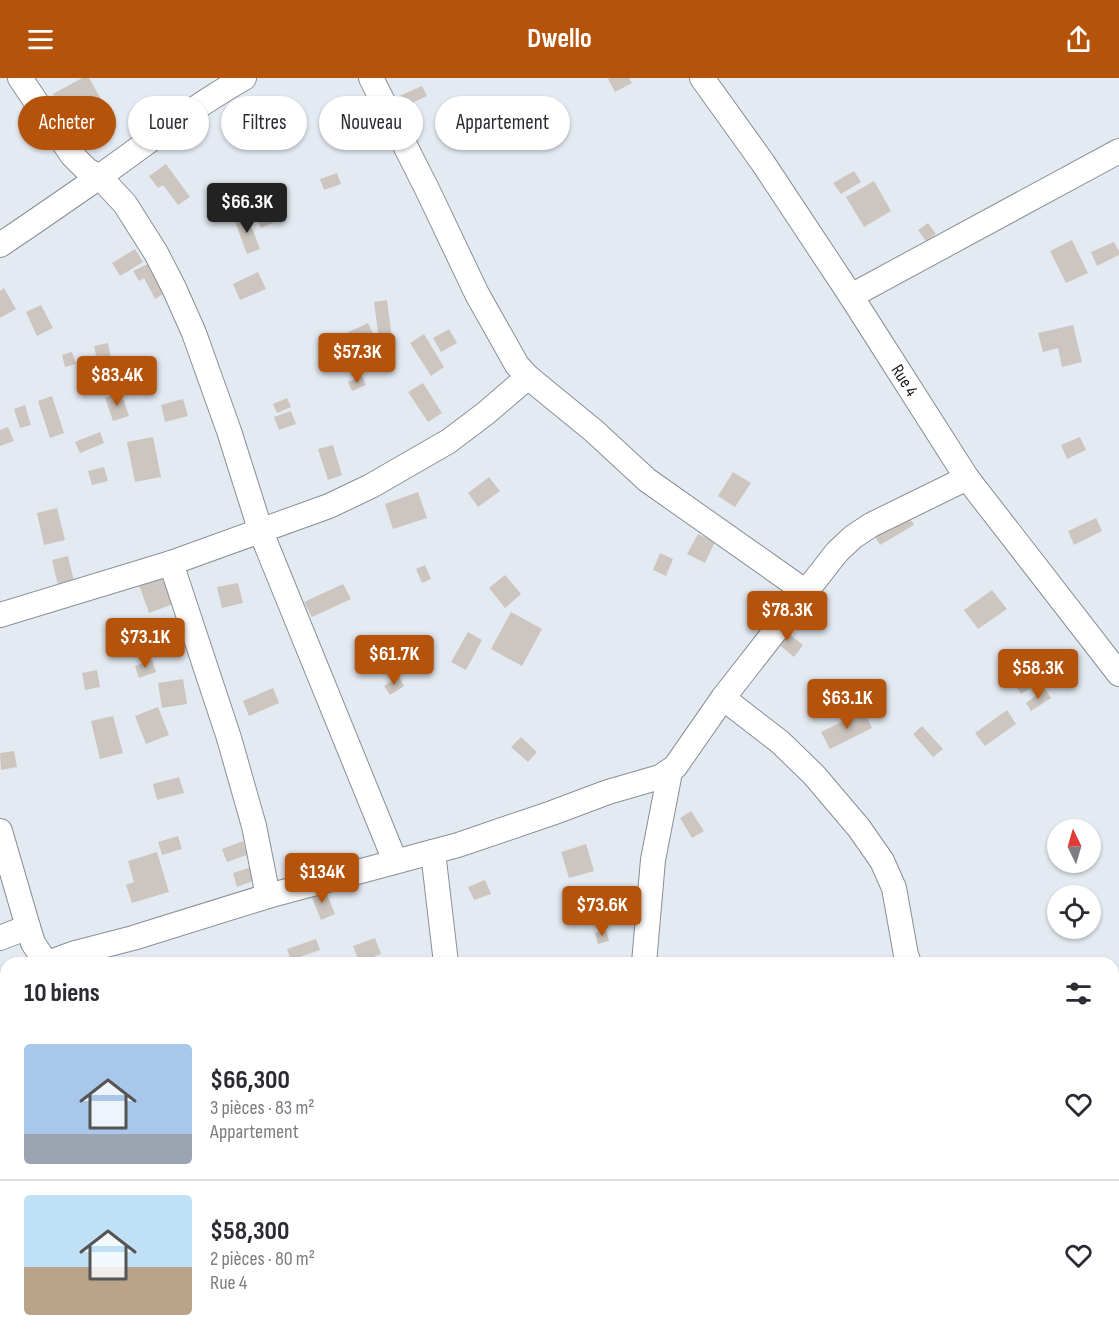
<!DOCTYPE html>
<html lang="fr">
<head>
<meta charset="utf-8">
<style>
	:root { --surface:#fff; --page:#f2f2f3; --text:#2b2b33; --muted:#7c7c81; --line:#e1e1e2; --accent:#b45309 }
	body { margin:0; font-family:"Sofia Sans Condensed",sans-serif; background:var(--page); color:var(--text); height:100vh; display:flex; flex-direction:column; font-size:22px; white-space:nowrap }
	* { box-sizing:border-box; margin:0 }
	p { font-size:20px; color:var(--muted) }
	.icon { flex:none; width:33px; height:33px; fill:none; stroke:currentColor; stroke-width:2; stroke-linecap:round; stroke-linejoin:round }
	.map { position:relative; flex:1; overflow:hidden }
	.drawer { position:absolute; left:0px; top:879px; width:1119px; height:386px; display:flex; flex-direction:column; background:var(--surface); border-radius:18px 18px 0 0; box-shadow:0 2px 4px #0004 }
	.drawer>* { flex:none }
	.banner { position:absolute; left:18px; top:18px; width:600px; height:54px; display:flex; gap:12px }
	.needle { width:39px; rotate:355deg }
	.controls { position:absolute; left:1047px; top:741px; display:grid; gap:12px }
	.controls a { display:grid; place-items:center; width:54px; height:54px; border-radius:50%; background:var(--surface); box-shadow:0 2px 4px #0004; font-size:30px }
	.price { position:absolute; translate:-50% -51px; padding:0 14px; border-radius:6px; background:var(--accent); color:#fff; font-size:20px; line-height:39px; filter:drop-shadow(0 2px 3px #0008) }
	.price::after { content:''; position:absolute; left:50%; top:36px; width:18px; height:14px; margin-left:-9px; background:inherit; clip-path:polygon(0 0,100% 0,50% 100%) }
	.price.selected { background:#222; color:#fff }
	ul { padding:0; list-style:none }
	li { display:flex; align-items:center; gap:18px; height:150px; padding:0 24px }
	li+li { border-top:2px solid var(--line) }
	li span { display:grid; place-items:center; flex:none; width:168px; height:120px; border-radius:6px; color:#555 }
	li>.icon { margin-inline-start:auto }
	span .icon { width:72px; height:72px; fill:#fffc; stroke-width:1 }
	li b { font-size:26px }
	h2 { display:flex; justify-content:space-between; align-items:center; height:72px; padding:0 24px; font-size:26px }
	.pill { padding:0 21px; border-radius:27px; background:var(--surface); box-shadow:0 2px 4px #0004; font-size:21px; line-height:54px }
	.pill.selected { background:var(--accent); color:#fff }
	header { display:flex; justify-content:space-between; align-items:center; height:78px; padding:0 24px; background:var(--accent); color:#fff; font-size:27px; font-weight:700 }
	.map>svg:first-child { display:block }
	.building { fill:#cdc6c0 }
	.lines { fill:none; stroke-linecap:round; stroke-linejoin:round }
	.minor-casing { stroke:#898f95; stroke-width:26 }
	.minor { stroke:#fff; stroke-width:24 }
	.labels { text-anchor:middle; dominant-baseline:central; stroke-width:5; stroke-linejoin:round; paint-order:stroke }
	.street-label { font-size:18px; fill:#1a1c1f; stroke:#f1f8ff }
</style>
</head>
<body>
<header><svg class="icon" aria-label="menu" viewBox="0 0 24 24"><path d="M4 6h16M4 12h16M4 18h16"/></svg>Dwello<svg class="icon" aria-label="share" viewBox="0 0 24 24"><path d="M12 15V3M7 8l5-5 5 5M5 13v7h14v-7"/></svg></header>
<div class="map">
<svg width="1119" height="1264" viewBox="0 0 1119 1264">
	<rect width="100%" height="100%" fill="#e4eaf1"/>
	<path class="building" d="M 82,0 L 89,0 L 117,49 L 82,68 L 53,16 Z
		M 610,0 L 629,0 L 632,5 L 615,14 L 608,1 Z
		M 422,8 L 427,18 L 401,30 L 397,19 Z
		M 492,19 L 512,52 L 495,62 L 490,53 L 486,56 L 479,44 L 484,41 L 476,28 Z
		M 166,86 L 190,119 L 178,127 L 163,107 L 158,110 L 149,98 Z
		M 854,93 L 861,104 L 841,116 L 833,105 Z
		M 337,95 L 341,106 L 324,112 L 320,101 Z
		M 874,103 L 891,133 L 864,149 L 846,119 Z
		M 268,115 L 281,141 L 261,150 L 248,124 Z
		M 247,137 L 260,171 L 247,176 L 234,141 Z
		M 928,145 L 936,156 L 926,163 L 918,152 Z
		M 1072,162 L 1088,195 L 1066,205 L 1050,173 Z
		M 1114,164 L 1119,173 L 1119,177 L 1097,188 L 1091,174 Z
		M 135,171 L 143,184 L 120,198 L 112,185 Z
		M 150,185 L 165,215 L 155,221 L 144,200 L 139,203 L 133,193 Z
		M 258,194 L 266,211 L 240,222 L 233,206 Z
		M 4,210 L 16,231 L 0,240 L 0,213 Z
		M 387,222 L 392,261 L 379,262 L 374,224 Z
		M 41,227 L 53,250 L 37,258 L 26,234 Z
		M 368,245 L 381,273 L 343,290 L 330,263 Z
		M 1073,247 L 1082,284 L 1062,289 L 1058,270 L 1043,274 L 1038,255 Z
		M 449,251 L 457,265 L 441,274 L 433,260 Z
		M 424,256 L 444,289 L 431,298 L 410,265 Z
		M 108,265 L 113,290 L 99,292 L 94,268 Z
		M 72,274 L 76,286 L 65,289 L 62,277 Z
		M 362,298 L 366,307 L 352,313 L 348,304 Z
		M 423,305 L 442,335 L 428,344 L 408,314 Z
		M 121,314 L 129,338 L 113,343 L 105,320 Z
		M 52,318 L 64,355 L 50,360 L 38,323 Z
		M 287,320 L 291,329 L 277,335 L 273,326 Z
		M 183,321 L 188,338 L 165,344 L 161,327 Z
		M 25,327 L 31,347 L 20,350 L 14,331 Z
		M 291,333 L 296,346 L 279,352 L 274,339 Z
		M 8,349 L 14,363 L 0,368 L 0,352 Z
		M 100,354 L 104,365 L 80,375 L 75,364 Z
		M 153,359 L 161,399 L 135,404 L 127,364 Z
		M 1080,359 L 1086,372 L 1067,381 L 1061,367 Z
		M 333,367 L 342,397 L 328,402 L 318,371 Z
		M 104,389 L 108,403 L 92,407 L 88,393 Z
		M 733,394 L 751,405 L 735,429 L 718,418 Z
		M 489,399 L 500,413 L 478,429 L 468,415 Z
		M 418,414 L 427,440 L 393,451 L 385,426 Z
		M 57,430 L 65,462 L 44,467 L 37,435 Z
		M 906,433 L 914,447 L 880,467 L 872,453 Z
		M 1096,440 L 1102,453 L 1074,467 L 1068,453 Z
		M 698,456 L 715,464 L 705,485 L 687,476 Z
		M 660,475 L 673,481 L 666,498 L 653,492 Z
		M 68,478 L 74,503 L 58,507 L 52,482 Z
		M 425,487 L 431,501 L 422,505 L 416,491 Z
		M 505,497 L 521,516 L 505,530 L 489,510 Z
		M 163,498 L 173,526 L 149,535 L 139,507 Z
		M 238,505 L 243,525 L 222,530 L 217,509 Z
		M 343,506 L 351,521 L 312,539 L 304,524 Z
		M 992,512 L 1007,531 L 978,551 L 964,532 Z
		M 511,534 L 542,551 L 522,588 L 491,571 Z
		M 780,549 L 803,567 L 794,579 L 771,560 Z
		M 468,554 L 482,562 L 466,592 L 451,584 Z
		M 384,568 L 392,580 L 370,596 L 361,584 Z
		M 1037,579 L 1050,597 L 1021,616 L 1009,597 Z
		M 152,582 L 156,594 L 139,600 L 135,588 Z
		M 97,592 L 100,609 L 85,612 L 82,595 Z
		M 399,599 L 404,608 L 390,617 L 384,608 Z
		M 183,601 L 187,626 L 162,630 L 158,605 Z
		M 273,610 L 279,625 L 249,638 L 243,623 Z
		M 1045,611 L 1051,620 L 1031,633 L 1026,625 Z
		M 158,629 L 169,657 L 146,666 L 135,638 Z
		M 1007,632 L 1016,646 L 985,668 L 975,655 Z
		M 864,633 L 872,650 L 830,671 L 821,654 Z
		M 113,638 L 123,675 L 100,681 L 91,643 Z
		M 922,648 L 943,671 L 933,679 L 913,656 Z
		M 521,659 L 537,674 L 528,684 L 511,669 Z
		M 14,673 L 17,689 L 1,692 L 0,675 Z
		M 179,699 L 184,715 L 157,722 L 153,706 Z
		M 691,733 L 704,753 L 692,760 L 680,740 Z
		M 178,758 L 182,771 L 162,777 L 158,764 Z
		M 243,763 L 247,777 L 227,784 L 222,771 Z
		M 586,766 L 594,793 L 569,800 L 561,774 Z
		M 157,774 L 169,814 L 132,825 L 126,807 L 134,804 L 128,783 Z
		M 306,778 L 310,788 L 293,792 L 290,782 Z
		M 254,788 L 258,801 L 237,809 L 233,795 Z
		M 485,802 L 491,816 L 474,822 L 468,809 Z
		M 324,809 L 335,836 L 321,842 L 310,815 Z
		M 576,812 L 581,824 L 572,828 L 567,816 Z
		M 606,852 L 609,863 L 598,866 L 595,855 Z
		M 375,860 L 381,876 L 359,884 L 353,868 Z
		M 316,861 L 320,872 L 291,882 L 287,871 Z
		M 100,1258 L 129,1258 L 131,1264 L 94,1264 L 93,1262 Z"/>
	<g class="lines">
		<defs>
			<g id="minor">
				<path d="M 20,0 L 72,77 L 87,92 L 100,99 L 125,126 L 156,175 L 174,210 L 194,255 L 229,353 L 261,454 L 395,783"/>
				<path d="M 371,0 L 427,111 L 477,216 L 517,287 L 528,299 L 594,353 L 647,402 L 806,514"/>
				<path id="s1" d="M 702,0 L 763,85 L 851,218 L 967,400 L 1119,596"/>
				<path d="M 0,167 C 33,145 66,122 99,99 C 147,65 193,29 244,0"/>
				<path d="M 851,218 L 1119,73"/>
				<path d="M 171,485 L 229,660 L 254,748 L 268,818"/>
				<path d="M 0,537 L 171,485 L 329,428 L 371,408 L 449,363 L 486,335 L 528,299"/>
				<path d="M 723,620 L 780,664 L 814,697 L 859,750 L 882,783 L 894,810 L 906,877 L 909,885"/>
				<path d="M 0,753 L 28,849 L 33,865 L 46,885"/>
				<path d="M 433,774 L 446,885"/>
				<path d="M 0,860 L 28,849"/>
				<path d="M 48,885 L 75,875 L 133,860 L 268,818 L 458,767 L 552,735 L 608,714 L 660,699 L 675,689 L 723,620 L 837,474 L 853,459 L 871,447 L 967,400"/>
				<path d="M 644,885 L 653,782 L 670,694"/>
				<path d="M 1113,994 L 1119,992"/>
				<path d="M 0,1147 L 6,1143"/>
				<path d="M 0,1165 L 6,1173"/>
				<path d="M 70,1258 L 75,1264"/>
				<path d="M 315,1258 L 318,1264"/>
				<path d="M 493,1258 L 493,1264"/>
				<path d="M 656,1258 L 656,1264"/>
				<path d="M 980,1258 L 980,1264"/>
				<path d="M 1110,1258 L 1119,1261"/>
			</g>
		</defs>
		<use href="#minor" class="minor-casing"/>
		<use href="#minor" class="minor"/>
	</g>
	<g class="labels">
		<g class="street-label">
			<text stroke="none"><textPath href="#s1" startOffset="364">Rue 4</textPath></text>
		</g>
	</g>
</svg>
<div class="controls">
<a><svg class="needle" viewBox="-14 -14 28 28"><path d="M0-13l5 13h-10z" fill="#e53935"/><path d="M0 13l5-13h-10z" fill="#7c7c81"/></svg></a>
<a><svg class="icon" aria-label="locate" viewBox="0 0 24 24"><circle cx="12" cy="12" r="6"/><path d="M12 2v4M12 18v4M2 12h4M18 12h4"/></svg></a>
</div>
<b class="price selected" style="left:247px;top:156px">$66.3K</b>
<b class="price" style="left:357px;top:306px">$57.3K</b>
<b class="price" style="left:117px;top:329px">$83.4K</b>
<b class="price" style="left:787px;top:564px">$78.3K</b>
<b class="price" style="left:145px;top:591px">$73.1K</b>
<b class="price" style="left:394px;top:608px">$61.7K</b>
<b class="price" style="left:1038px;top:622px">$58.3K</b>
<b class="price" style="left:847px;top:652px">$63.1K</b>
<b class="price" style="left:322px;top:826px">$134K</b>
<b class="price" style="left:602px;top:859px">$73.6K</b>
<div class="banner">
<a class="pill selected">Acheter</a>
<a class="pill">Louer</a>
<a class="pill">Filtres</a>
<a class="pill">Nouveau</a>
<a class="pill">Appartement</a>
</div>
<section class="drawer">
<h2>10 biens<svg class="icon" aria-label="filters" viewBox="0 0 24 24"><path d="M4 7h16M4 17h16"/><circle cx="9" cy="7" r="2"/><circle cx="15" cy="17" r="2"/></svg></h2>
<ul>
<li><span style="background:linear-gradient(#a9c7e8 75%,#9aa5b1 0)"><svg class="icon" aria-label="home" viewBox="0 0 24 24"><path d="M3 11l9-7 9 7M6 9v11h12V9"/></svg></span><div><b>$66,300</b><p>3 pièces · 83 m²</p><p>Appartement</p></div><svg class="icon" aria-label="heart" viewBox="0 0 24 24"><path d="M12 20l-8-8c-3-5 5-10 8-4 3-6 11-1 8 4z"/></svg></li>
<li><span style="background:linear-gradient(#bfe0f5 60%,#b9a48a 0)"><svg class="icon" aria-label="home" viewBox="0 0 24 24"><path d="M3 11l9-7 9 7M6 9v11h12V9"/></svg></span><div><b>$58,300</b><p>2 pièces · 80 m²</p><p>Rue 4</p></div><svg class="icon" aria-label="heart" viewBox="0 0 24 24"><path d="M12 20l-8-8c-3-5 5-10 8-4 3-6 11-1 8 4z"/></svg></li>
</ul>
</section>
</div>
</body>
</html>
